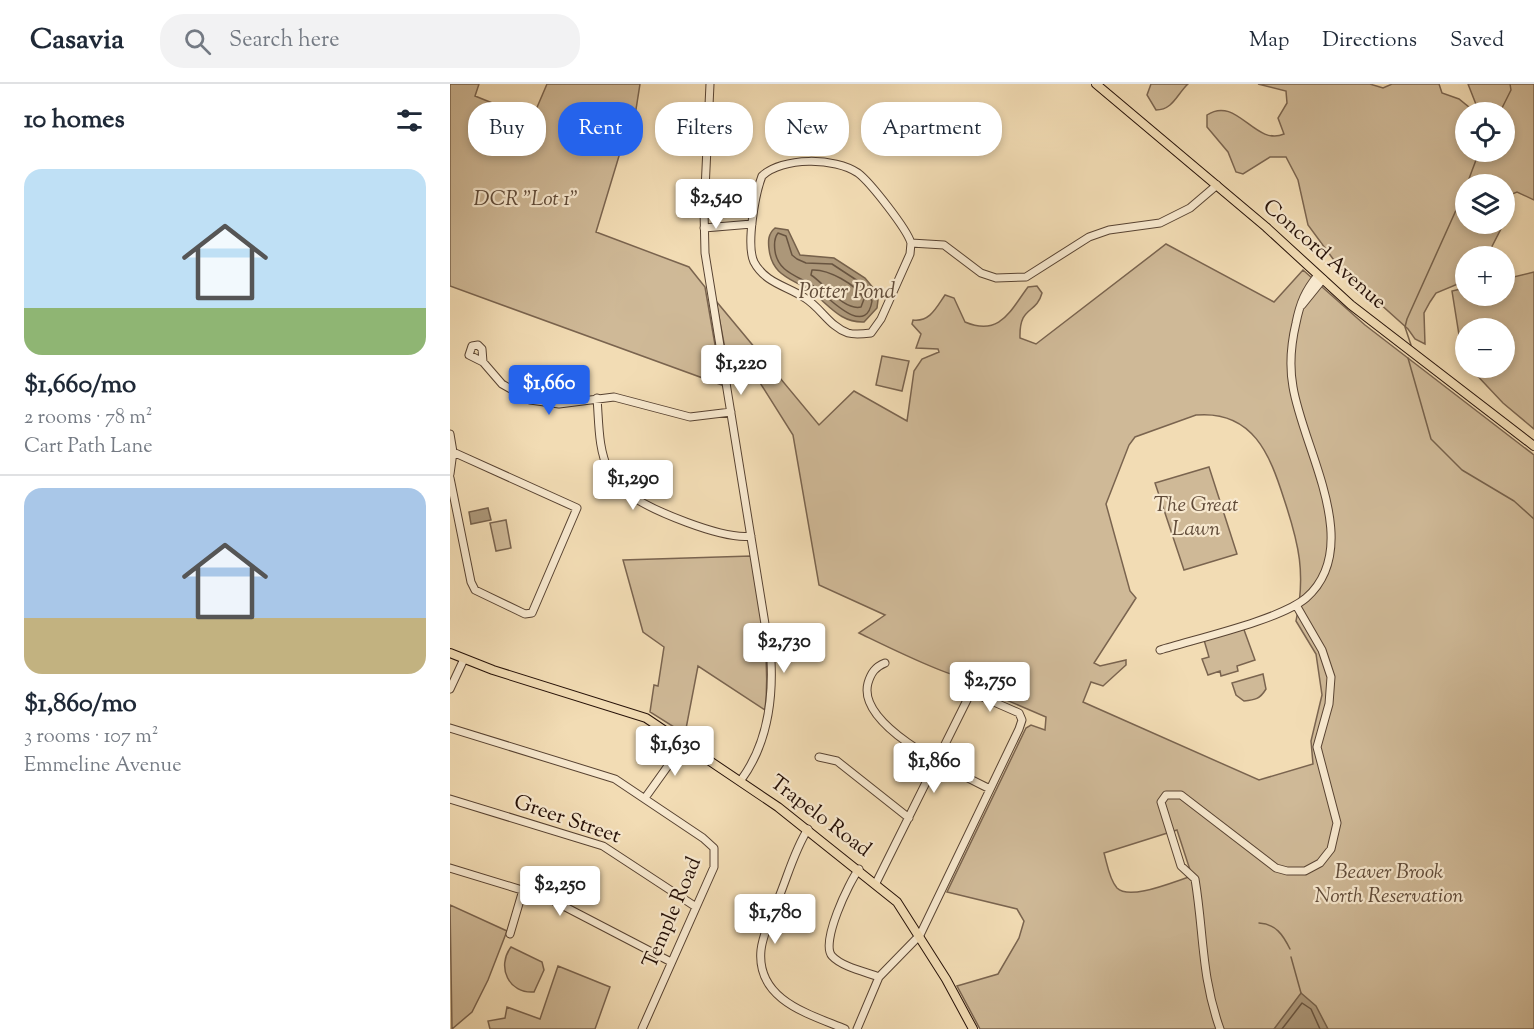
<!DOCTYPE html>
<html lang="en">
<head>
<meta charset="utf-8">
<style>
	:root { --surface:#fff; --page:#f2f2f3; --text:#1f2937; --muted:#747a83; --line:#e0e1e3; --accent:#2563eb }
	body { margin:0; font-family:"Sorts Mill Goudy",serif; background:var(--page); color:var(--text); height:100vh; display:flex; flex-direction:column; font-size:22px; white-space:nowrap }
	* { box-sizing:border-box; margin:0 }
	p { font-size:20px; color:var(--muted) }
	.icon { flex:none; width:33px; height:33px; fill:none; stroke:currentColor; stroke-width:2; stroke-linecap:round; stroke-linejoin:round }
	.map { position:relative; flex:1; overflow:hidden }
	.sheet { display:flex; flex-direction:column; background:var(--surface); width:450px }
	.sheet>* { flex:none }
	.hud { position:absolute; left:18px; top:18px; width:570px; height:54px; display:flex; gap:12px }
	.fabs { position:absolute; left:1005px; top:18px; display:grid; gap:12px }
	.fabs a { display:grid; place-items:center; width:60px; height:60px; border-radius:50%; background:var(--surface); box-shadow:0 3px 9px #0003; font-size:30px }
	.price { position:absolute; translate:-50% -51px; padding:0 14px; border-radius:6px; background:#fff; color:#222; font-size:20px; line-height:39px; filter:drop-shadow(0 2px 3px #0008) }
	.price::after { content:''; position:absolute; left:50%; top:36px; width:18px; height:14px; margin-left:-9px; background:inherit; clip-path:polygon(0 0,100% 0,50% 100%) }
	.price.active { background:var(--accent); color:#fff }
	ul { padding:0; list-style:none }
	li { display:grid; align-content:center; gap:12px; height:318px; padding:0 24px }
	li+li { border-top:2px solid var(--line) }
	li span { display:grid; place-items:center; height:186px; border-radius:18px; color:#555 }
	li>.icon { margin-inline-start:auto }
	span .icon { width:108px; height:108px; fill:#fffc; stroke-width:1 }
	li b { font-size:26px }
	h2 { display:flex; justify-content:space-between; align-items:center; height:72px; padding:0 24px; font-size:26px }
	.tag { padding:0 21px; border-radius:24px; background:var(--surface); box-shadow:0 3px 9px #0003; font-size:21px; line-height:54px }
	.tag.active { background:var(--accent); color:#fff }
	header { display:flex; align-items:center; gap:36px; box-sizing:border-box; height:84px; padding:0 30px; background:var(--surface); border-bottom:2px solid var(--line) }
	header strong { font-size:28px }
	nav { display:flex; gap:33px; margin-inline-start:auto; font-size:21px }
	.search { width:420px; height:54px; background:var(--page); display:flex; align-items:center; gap:15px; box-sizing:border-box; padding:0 21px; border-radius:24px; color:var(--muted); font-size:22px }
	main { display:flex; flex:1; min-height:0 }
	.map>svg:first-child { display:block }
	.green { fill:#cfb997; stroke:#7a644f; stroke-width:1.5; fill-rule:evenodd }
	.water { fill:#ac9779; stroke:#76614b; stroke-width:1.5 }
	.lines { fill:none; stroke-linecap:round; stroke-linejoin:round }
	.shore { stroke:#685440; stroke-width:1.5 }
	.stream { stroke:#76614b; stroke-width:1.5 }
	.minor-casing { stroke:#584332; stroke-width:9 }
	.major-casing { stroke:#251007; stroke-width:10 }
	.minor { stroke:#f7e8ce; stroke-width:7 }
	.major { stroke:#f2dcb4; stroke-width:8 }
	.labels { text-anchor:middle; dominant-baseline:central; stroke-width:4.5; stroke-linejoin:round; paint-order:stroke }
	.park-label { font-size:21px; font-style:italic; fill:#604b39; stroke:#f7e8ce }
	.street-label { font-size:21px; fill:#251007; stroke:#f7e8ce }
	.water-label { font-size:22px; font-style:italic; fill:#624d3a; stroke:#f7e8ce }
</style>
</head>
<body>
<header>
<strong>Casavia</strong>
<div class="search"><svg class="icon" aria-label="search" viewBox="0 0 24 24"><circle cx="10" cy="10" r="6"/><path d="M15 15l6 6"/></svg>Search here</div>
<nav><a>Map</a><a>Directions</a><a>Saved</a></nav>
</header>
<main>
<section class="sheet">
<h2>10 homes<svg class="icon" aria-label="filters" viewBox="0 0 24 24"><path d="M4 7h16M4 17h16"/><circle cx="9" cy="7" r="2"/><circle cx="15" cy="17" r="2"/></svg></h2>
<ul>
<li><span style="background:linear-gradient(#bfe0f5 75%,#8fb573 0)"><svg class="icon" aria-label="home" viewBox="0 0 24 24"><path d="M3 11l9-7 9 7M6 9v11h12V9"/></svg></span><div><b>$1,660/mo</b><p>2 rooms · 78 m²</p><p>Cart Path Lane</p></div></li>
<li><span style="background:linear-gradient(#a9c7e8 70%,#c2b280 0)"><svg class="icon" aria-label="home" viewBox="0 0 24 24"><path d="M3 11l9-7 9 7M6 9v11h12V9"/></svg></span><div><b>$1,860/mo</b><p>3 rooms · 107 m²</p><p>Emmeline Avenue</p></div></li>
</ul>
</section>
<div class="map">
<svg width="1084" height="945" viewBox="0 0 1084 945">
	<rect width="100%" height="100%" fill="#f2dcb4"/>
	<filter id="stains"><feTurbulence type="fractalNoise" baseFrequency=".00333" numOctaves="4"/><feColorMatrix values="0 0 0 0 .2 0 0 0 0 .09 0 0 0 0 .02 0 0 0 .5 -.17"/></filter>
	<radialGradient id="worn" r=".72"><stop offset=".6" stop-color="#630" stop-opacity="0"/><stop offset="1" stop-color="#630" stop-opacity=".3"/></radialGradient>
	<path class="green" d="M 0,0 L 29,0 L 25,12 L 82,35 L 97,0 L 190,0 L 184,38 L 169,72 L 146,148 L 239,183 L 255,203 L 272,301 L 0,202 Z
		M 701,0 L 738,0 C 727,10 723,26 706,26 L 697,11 Z
		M 808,0 L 920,0 L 933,4 L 942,0 L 989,0 L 992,9 L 1009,15 L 1025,28 L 1016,28 L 1016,68 L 1054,68 L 1054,28 L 1029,28 L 1018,0 L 1084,0 L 1084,116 L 1067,108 L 1062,110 L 1059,136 L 1052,143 L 1037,172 L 1016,172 L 1015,197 L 986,209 L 980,218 L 974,229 L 975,260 L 965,255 L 958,245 L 889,183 L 858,141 L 848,96 L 836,73 L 820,73 L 793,90 L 786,88 L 778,68 L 757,43 L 757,31 C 787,11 805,63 834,50 L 828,34 L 837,19 L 836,7 ZM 1054,100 L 1054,140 L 1016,140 L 1016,100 Z
		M 716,160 L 824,218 L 853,186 L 915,241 L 1084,371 L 1084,945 L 530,945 L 507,902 L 548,890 L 569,854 L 574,837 L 567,825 L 497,808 L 576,644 L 581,641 L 595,646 L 596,633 L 533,606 L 530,599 L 536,585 L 526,584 L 521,594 C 509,599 426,557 409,549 L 435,531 L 369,501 L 343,351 L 290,267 L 276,270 L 266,217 L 369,341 L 404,307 L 457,337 L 464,287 L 472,275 L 489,268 L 488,265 L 466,264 L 471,250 L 462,240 L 463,236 C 480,238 486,224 495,211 L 504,214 L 515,238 C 550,253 560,227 578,203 L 587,202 L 592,209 C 586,231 569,221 570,254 L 586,260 ZM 746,331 C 803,326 820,371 834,415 C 849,460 856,490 846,537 L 866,570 L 872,611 L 861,657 L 863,680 L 809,696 L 633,618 L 641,598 L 653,602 L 676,581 L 676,576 L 650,582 L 644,579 L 686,514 L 680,507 L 656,420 L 679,361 L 685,353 ZM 727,746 L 742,792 C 725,797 680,817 667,804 C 659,795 657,779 654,769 Z
		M 1084,188 L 1084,345 L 1053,319 L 1020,284 L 1054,284 L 1054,244 L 1016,244 L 1015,279 L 1013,276 L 1002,207 L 1015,204 L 1016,212 L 1054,212 L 1055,195 Z
		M 432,272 L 459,277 L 452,307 L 426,301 Z
		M 759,383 L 787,470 L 734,486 L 705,399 Z
		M 56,436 L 61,464 L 46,467 L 40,439 Z
		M 301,472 C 310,524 321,574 315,626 L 248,582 L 235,650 L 200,628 L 204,601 L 208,602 L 214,563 L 193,548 L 173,476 Z
		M 793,543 L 805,576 L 787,582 L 788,587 L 771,592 L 770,587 L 758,591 L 752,575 L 759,573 L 754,556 Z
		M 813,590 L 816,605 C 810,615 805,616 794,617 L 786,611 L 782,599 Z
		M 0,821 L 57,847 L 38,896 L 22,928 L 2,945 Z
		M 61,863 L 92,878 L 94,886 L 84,908 C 59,910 46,883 61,863 Z
		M 108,882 L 160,903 L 145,945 L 40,945 L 38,937 L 55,934 L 57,923 L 90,935 Z"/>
	<path class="water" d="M 325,144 L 338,146 L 350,171 L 384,174 L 415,194 L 424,205 L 428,216 L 427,224 L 414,238 C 389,239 378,219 359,206 C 340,194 322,191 319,165 C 318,157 318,150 325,144 Z
		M 38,424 L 41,436 L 21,440 L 19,428 Z
		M 851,909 L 866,922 L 878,945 L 824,945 Z"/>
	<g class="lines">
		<path class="shore" d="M 328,149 L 336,152 L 342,171 L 347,175 L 356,179 L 382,180 L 411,199 L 422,217 C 416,255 378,213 365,203 C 349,192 328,189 325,167 C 324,160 324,154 328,149 Z
			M 362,186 C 378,185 406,200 414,215 L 411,223 C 394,227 375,200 361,191 Z
			M 832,945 L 852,919 L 861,925 L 870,945"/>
		<path class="stream" d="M 1050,28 L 1061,6 L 1060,0
			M 1017,100 L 1029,68
			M 961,261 L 955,243 L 957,235 L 1016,104
			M 958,274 L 981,355 L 1012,386 L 1064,417 L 1084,435
			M 809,839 C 826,840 833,851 840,865
			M 841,873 L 851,909"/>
		<defs>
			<path id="minor" d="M 260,0 L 254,127 L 255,169 L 321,577 C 323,618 316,662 291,696
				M 254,144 L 302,140
				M 461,159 C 457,145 420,98 408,89 C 385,73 332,73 312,92 C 305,110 296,161 304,178 C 315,199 337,202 355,214 C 371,224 380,243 398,249 C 405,251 413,250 421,249 L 431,235 L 460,170 L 461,159 L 494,161 L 531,189 L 546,194 L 576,193 L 639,153 L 659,146 L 710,139 L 740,124 L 767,101
				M 852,221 L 873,195
				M 33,278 L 32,265 L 28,261 L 22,262 L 19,271 L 33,278 L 52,300 L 80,316 L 109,320 L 164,313 L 240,333 L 281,328
				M 147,314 C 149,338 148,366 159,387 C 163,395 169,403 176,408 C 199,426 273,456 301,452
				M 0,350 L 3,368 L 0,390
				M 0,394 L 21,498 L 25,506 L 75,530 L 82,529 L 127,424 L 3,368
				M 710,566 C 745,555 830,536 856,514 C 915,462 853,365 843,303 C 839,281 841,260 846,239 C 850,219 855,207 868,191
				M 435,579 C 425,583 421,589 418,599 C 406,642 508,689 540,705
				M 0,605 L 14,575
				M 0,644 L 165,695 L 253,754 L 264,764 L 264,783 L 192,945
				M 369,673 L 387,677 L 459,734
				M 195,714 L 235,658
				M 0,715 L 153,762 L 246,823
				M 358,745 C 345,765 338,791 329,813 C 323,830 313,848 311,866 C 306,916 359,930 395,945
				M 0,784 L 98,814 L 221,878
				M 409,785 C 399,798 370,859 382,872 C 392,883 416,888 429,893
				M 60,850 L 73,806
				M 407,945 L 429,893 L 470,851 L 569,645 L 572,636 L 569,629 L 521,608 L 426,799
				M 770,945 C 751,892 754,849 745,795 L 731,782 L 711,718 L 716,711 L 731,711 L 826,784 L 837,787 L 855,787 L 870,779 L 881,765 L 887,739 L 867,663 L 879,620 L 881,593 L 872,566 L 846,521"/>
			<path id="major" d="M 646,0 L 816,143 L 901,221 L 1084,362
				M 0,569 L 43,586 L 196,634 L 328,723 L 447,818 L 496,895 L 523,945"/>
		</defs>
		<use href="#minor" class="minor-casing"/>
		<use href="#major" class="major-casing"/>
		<use href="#minor" class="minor"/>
		<use href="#major" class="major"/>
	</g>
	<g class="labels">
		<g class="park-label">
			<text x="76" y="116">DCR "Lot 1"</text>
			<text x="746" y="422">The Great<tspan x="746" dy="24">Lawn</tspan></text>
			<text x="939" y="789">Beaver Brook<tspan x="939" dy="24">North Reservation</tspan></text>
		</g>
		<g class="street-label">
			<text transform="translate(874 171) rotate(41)">Concord Avenue</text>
			<text transform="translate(370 733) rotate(37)">Trapelo Road</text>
			<text transform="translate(117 736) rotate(19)">Greer Street</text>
			<text transform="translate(223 829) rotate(-67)">Temple Road</text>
		</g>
		<g class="water-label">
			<text x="397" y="209">Potter Pond</text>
		</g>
	</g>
	<rect width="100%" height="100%" filter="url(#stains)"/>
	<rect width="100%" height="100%" fill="url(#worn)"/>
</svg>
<div class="fabs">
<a><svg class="icon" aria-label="locate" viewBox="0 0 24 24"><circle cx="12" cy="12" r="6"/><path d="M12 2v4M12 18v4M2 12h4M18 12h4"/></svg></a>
<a><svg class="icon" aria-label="layers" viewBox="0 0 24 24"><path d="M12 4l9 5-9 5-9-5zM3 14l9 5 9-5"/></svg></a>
<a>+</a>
<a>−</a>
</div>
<b class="price" style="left:266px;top:146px">$2,540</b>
<b class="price" style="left:291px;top:312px">$1,220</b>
<b class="price active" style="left:99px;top:332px">$1,660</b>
<b class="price" style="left:183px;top:427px">$1,290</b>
<b class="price" style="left:334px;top:590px">$2,730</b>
<b class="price" style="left:540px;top:629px">$2,750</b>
<b class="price" style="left:225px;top:693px">$1,630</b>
<b class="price" style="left:484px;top:710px">$1,860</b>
<b class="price" style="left:110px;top:833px">$2,250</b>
<b class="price" style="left:325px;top:861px">$1,780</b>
<div class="hud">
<a class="tag">Buy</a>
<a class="tag active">Rent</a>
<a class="tag">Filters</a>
<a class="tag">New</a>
<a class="tag">Apartment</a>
</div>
</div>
</main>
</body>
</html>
